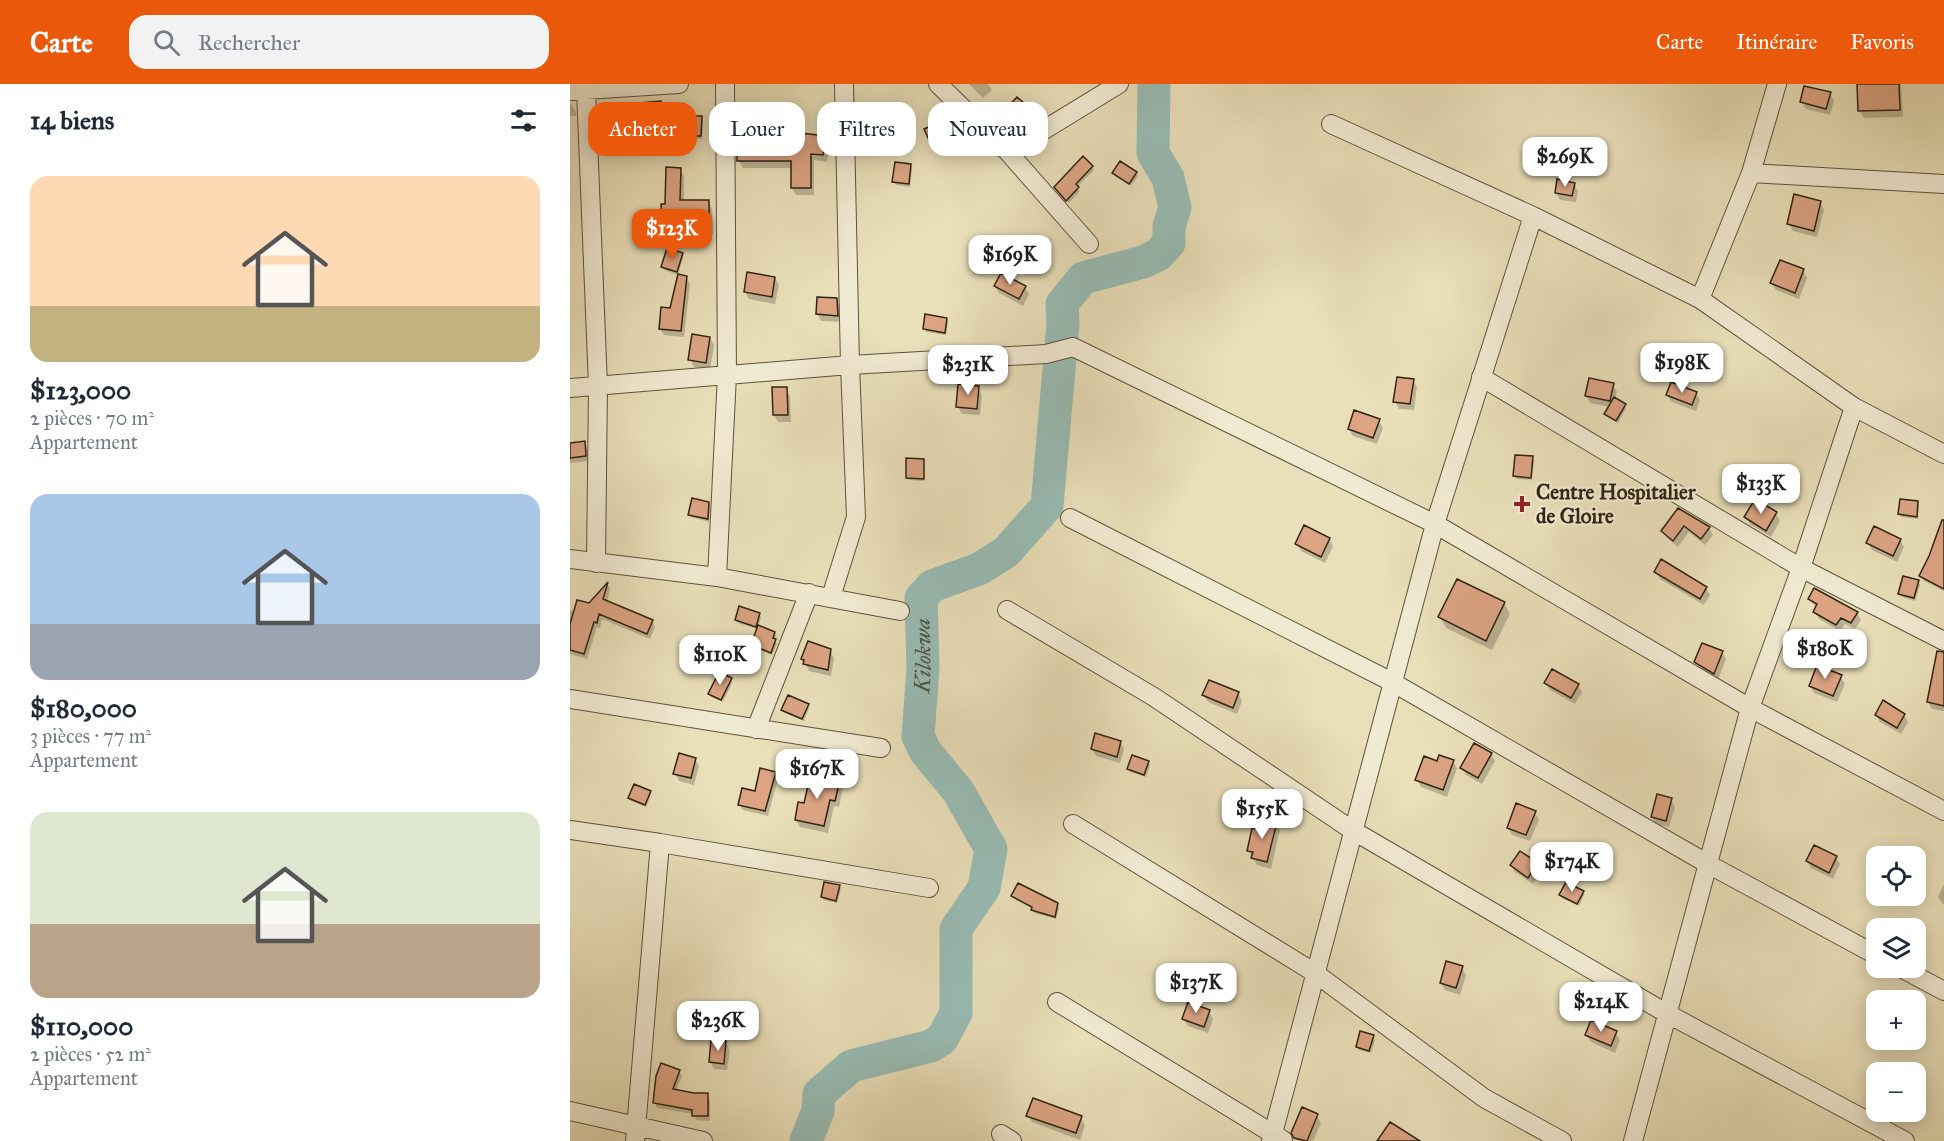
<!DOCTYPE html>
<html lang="fr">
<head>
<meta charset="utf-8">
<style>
	:root { --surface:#fff; --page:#f2f2f3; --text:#1f2937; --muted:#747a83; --accent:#ea580c }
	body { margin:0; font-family:"IM FELL Great Primer",serif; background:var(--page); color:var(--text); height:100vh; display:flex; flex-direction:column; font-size:22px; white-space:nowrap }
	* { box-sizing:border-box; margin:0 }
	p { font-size:20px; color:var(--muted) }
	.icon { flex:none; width:33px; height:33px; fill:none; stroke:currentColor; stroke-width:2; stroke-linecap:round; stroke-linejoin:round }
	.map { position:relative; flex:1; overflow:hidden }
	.details { display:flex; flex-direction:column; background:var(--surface); width:570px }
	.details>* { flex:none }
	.top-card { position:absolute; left:18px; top:18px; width:570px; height:54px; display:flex; gap:12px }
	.fabs { position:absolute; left:1296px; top:762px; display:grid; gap:12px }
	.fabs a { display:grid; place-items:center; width:60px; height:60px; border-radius:12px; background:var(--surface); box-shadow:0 3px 15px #0003; font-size:30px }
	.price { position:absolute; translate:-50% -51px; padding:0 14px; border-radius:12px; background:#fff; color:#222; font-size:20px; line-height:39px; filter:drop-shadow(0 2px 3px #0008) }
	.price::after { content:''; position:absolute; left:50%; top:36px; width:18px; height:14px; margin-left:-9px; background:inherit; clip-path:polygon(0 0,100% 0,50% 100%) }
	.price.active { background:var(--accent); color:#fff }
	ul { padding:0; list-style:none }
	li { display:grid; align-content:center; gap:12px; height:318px; padding:0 30px }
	li span { display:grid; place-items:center; height:186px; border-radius:18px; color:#555 }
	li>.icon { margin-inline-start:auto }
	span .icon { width:108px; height:108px; fill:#fffc; stroke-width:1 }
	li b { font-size:26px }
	h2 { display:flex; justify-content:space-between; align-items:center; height:72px; padding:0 30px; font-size:26px }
	.pill { padding:0 21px; border-radius:18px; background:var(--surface); box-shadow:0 3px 15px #0003; font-size:21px; line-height:54px }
	.pill.active { background:var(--accent); color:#fff }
	header { display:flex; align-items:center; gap:36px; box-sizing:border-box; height:84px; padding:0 30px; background:var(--accent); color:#fff }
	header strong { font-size:28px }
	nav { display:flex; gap:33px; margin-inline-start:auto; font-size:21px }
	.search { width:420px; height:54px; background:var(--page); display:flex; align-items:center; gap:15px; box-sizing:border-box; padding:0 21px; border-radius:18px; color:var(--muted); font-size:22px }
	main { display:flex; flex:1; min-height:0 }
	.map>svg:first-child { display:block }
	.shadow { fill:#0003 }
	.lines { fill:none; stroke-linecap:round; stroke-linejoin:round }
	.river { stroke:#98bcb4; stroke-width:33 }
	.building { fill:#dca483; stroke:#302414; stroke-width:1.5 }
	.minor-casing { stroke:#5e533d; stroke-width:20 }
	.minor { stroke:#f1ead2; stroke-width:18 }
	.poi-dot { fill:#8f2418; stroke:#f1ead2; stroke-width:2 }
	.labels { text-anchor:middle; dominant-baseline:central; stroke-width:4.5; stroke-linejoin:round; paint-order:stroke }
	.poi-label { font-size:21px; font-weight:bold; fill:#302414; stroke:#f1ead2; text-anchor:start }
	.water-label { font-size:22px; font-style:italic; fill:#4f5244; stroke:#f1ead2 }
</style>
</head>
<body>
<header>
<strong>Carte</strong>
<div class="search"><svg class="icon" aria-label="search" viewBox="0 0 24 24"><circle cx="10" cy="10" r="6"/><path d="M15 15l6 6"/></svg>Rechercher</div>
<nav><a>Carte</a><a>Itinéraire</a><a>Favoris</a></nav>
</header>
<main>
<section class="details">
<h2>14 biens<svg class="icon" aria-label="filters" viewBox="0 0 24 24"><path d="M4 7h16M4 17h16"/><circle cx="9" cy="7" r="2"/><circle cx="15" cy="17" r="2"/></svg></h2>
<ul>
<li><span style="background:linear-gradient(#ffd9b3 70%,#c2b280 0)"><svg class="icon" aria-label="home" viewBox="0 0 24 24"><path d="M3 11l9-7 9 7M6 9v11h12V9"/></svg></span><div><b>$123,000</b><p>2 pièces · 70 m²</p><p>Appartement</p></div></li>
<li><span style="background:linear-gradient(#a9c7e8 70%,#9aa5b1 0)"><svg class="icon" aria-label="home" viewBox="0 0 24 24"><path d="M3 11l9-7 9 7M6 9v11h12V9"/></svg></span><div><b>$180,000</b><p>3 pièces · 77 m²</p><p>Appartement</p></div></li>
<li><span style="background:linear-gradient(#dfe7d0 60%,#b9a48a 0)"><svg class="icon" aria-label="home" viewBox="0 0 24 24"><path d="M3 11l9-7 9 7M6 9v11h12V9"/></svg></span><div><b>$110,000</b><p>2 pièces · 52 m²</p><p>Appartement</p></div></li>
</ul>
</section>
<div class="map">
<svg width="1374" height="1057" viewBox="0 0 1374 1057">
	<rect width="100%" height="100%" fill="#e9dfb9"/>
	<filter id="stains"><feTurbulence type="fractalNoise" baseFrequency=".00333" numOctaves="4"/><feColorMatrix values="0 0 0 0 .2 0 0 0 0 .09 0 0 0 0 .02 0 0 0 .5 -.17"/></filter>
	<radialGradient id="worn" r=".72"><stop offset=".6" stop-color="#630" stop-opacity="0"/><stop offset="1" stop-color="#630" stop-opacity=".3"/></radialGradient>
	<path class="shadow" d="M 399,0 L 418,0 L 422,6 L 413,14 Z
		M 1289,0 L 1331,0 L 1333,33 L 1294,34 L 1290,27 Z
		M 1260,10 L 1264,17 L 1260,31 L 1236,25 L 1232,18 Z
		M 0,19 L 6,27 L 6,32 L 0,32 Z
		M 90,19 L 95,26 L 95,42 L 75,43 L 71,36 Z
		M 438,25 L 466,31 L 470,38 L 461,48 L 442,32 Z
		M 131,34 L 133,37 L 132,55 L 118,54 L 116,51 Z
		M 369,44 L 376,60 L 365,65 L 363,62 Z
		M 255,53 L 259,60 L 257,78 L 244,76 L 244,111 L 226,111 L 222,104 L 222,84 L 173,84 L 169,77 Z
		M 513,74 L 524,86 L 507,103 L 510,107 L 499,119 L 488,107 Z
		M 340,81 L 342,84 L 340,103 L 326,101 L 324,98 Z
		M 110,85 L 114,92 L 114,118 L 138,117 L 142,125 L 143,150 L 98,152 L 94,145 L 96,121 Z
		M 544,89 L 566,89 L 568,92 L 561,102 Z
		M 1004,100 L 1008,107 L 1006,118 L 990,116 L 986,109 Z
		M 1250,118 L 1254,126 L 1247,153 L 1223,147 L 1219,140 Z
		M 112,170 L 113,173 L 108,191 L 94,186 L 93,183 Z
		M 1233,186 L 1237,194 L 1229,215 L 1206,206 L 1202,199 Z
		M 116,193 L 120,200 L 114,253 L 94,251 L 90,245 Z
		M 205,194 L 209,201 L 205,220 L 179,215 L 175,208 Z
		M 425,202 L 455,203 L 459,210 L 453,222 L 429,209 Z
		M 266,215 L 271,223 L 271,238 L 251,237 L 247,230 Z
		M 376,235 L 378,238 L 376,251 L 356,248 L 355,245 Z
		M 140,254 L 144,261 L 140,285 L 124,283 L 120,275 Z
		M 843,296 L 847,303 L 844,326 L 829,325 L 825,317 Z
		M 1043,301 L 1047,308 L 1045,316 L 1056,324 L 1048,339 L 1036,330 L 1040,323 L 1020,319 L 1016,312 Z
		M 408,304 L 412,311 L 410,331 L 392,330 L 388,323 Z
		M 216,305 L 220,312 L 221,338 L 208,338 L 204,331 Z
		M 1126,309 L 1130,316 L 1126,327 L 1102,318 L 1097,311 Z
		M 809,337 L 813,344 L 807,360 L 783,352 L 779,345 Z
		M 14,358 L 17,364 L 19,377 L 0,379 L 0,360 Z
		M 962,374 L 964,377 L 962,396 L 947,395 L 945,392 Z
		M 353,377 L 355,380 L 354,397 L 339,396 L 337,393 Z
		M 1347,418 L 1349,421 L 1348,435 L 1331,433 L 1330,430 Z
		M 138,419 L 140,422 L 139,438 L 121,433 L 119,430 Z
		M 1109,426 L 1139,444 L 1143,451 L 1135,461 L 1119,448 L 1108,463 L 1097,454 L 1093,447 Z
		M 1206,430 L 1210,437 L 1201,453 L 1180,440 L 1176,433 Z
		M 1374,448 L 1374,507 L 1354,497 L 1350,492 Z
		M 759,455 L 763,462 L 755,479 L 731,467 L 727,460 Z
		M 1330,456 L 1334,463 L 1327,478 L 1302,466 L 1298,459 Z
		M 1086,488 L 1136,504 L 1140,511 L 1134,521 L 1090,495 Z
		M 1348,498 L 1350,501 L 1345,517 L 1332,513 L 1330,510 Z
		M 38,501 L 40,505 L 37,518 L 82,537 L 85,543 L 80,555 L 32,535 L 30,544 L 27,543 L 17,575 L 0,570 L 0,526 L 5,528 L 20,521 Z
		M 1239,515 L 1287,529 L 1291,536 L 1285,545 L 1275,540 L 1270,547 L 1249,535 L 1245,528 L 1247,524 Z
		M 934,519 L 940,530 L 922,566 L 876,544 L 870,533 Z
		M 189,530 L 191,534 L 188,543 L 204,549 L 206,552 L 204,556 L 207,560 L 202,571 L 187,565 L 185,562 L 184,557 L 188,545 L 168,539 L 166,536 Z
		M 260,567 L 264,574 L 261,592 L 239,587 L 233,574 Z
		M 1152,568 L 1156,575 L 1148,596 L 1130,585 L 1126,578 Z
		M 1270,592 L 1275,600 L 1267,618 L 1244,609 L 1240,602 Z
		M 1374,594 L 1374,627 L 1362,625 L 1358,618 Z
		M 161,596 L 162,599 L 153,618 L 141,613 L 140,610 Z
		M 976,599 L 1008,601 L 1012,608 L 1005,620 L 980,606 Z
		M 668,609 L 672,617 L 667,630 L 638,618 L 634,611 Z
		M 238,621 L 239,624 L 234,637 L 215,629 L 213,626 Z
		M 1306,631 L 1334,631 L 1338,638 L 1331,650 L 1310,638 Z
		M 550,658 L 554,665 L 550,679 L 526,672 L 522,665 Z
		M 921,670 L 925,677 L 912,700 L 896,691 L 892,684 Z
		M 125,675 L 129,682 L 124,701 L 109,697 L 105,689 Z
		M 883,677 L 887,684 L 877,713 L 851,703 L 847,696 L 868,679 Z
		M 578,678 L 580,681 L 576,693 L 561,688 L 559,685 Z
		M 205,689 L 208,695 L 198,732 L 173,726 L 170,721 L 186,709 Z
		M 269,697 L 273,704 L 269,723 L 264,722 L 258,749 L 230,743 L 226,736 L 235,721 Z
		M 80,708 L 81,711 L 76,723 L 61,717 L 60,714 Z
		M 1101,716 L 1105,723 L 1099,743 L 1086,740 L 1082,733 Z
		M 964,728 L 969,735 L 960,757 L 942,751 L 938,743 Z
		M 706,739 L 710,746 L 701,785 L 687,781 L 678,766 L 690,747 Z
		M 1266,773 L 1270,780 L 1263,795 L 1241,784 L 1237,777 Z
		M 967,780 L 971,787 L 963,800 L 945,788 L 941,781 Z
		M 1374,800 L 1374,821 L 1368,813 Z
		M 269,802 L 271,805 L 267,819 L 254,816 L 252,813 Z
		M 1013,808 L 1014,811 L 1009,822 L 992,814 L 991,811 Z
		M 443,812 L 487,820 L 489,824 L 486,835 L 464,829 L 463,825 L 445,815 Z
		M 892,884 L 896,891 L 890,911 L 875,906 L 871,899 Z
		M 614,891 L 616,894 L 610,907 L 590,898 L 589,895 Z
		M 639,928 L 643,935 L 638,949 L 618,942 L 614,935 Z
		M 1022,938 L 1046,949 L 1050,956 L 1045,969 L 1021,958 L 1016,951 Z
		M 803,953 L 805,956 L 801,969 L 789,966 L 787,963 Z
		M 156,959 L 160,966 L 157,986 L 144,985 L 140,978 Z
		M 109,987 L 112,992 L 106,1007 L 137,1011 L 140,1016 L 140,1037 L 126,1036 L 124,1030 L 87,1024 L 85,1019 Z
		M 458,1031 L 511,1034 L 515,1041 L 510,1056 L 462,1038 Z
		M 747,1032 L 751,1039 L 743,1057 L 727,1057 L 723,1049 Z"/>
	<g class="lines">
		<path class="river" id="s1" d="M 236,1057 L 248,1027 L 249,1010 L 281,982 L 361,962 L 372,955 L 386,929 L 386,845 L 414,804 L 421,765 L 388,707 L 355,667 L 348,652 L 353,584 L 351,514 L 362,502 L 409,485 L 436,468 L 477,422 L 493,240 L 492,220 L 513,194 L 573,178 L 588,171 L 599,159 L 599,142 L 605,123 L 598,94 L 583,69 L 584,0"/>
	</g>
	<path class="building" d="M 1287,0 L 1329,0 L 1330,26 L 1288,27 Z
		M 1234,2 L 1261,8 L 1256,25 L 1230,18 Z
		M 447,13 L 467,30 L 456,42 L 436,25 Z
		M 91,17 L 92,35 L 70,36 L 69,19 Z
		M 116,32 L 132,32 L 131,52 L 115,52 Z
		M 368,39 L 376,57 L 362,63 L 354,45 Z
		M 222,48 L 256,52 L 253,71 L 241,70 L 241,104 L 221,104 L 221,77 L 167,77 L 167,60 L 220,60 Z
		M 513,72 L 523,82 L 506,100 L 509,103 L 496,117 L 484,103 Z
		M 550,77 L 567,88 L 559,100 L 542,89 Z
		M 325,78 L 341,80 L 339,100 L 322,98 Z
		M 96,83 L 111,84 L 110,116 L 139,116 L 139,143 L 92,146 L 91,120 L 95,120 Z
		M 987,95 L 1005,99 L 1002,112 L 985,109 Z
		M 1224,110 L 1251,117 L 1244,147 L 1217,140 Z
		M 97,164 L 113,169 L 107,188 L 91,183 Z
		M 1210,176 L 1234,185 L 1225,209 L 1200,199 Z
		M 177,188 L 205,193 L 202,213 L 174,208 Z
		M 431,189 L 456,202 L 449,215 L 424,202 Z
		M 108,190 L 117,192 L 111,247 L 89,245 L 91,223 L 100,224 Z
		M 247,213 L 267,214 L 268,232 L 246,230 Z
		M 355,230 L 377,234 L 375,249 L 353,245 Z
		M 122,250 L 140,253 L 136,279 L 118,276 Z
		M 827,293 L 844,295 L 840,320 L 823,318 Z
		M 1019,294 L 1044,299 L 1040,317 L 1015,312 Z
		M 1101,298 L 1127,308 L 1122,321 L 1096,311 Z
		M 388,300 L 409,302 L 407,325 L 386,323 Z
		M 202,303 L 217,303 L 218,331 L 203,331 Z
		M 1044,313 L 1056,320 L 1046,337 L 1034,330 Z
		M 784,326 L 810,335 L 803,354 L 778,345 Z
		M 15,357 L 16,372 L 0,374 L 0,359 Z
		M 945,371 L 963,372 L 961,394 L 943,392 Z
		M 336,374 L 354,375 L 354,395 L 336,394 Z
		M 122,414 L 139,418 L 138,435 L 118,431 Z
		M 1185,415 L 1207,428 L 1196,447 L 1174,433 Z
		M 1330,415 L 1348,417 L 1347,433 L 1328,430 Z
		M 1108,424 L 1140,443 L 1131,455 L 1114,442 L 1103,457 L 1091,447 Z
		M 1372,436 L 1374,436 L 1374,505 L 1349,492 L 1359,472 Z
		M 734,441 L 760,454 L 751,473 L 725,460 Z
		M 1304,442 L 1331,455 L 1323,472 L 1296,459 Z
		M 1091,475 L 1137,503 L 1130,515 L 1084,488 Z
		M 1333,492 L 1349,496 L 1344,514 L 1328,510 Z
		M 887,495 L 935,518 L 916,557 L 868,533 Z
		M 38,498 L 33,515 L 83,536 L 77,550 L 29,530 L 27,539 L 24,538 L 14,570 L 0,566 L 0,540 L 7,516 L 19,519 Z
		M 1244,504 L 1288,528 L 1281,539 L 1271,534 L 1266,541 L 1243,528 L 1247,520 L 1238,515 Z
		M 169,522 L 190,529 L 186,543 L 165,536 Z
		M 188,541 L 205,548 L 203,554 L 206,555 L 201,569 L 184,562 L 185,559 L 182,558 Z
		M 238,557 L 261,565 L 258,586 L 233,580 L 234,576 L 231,575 Z
		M 1132,559 L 1153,567 L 1144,590 L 1124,578 Z
		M 1367,567 L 1374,568 L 1374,622 L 1357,618 Z
		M 1247,581 L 1272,591 L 1263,612 L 1239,602 Z
		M 982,585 L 1009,600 L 1001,614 L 974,599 Z
		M 149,588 L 162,594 L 151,616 L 138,610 Z
		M 639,596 L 669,608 L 663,624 L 632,611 Z
		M 218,611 L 239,620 L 232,635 L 211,626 Z
		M 1313,616 L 1335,630 L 1327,644 L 1305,631 Z
		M 525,649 L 551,657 L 547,673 L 521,665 Z
		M 904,659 L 922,669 L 908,694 L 890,684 Z
		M 109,669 L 126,674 L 121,694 L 103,690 Z
		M 562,671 L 579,677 L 574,691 L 557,685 Z
		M 869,671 L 884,676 L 873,706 L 845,696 L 854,672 L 867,677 Z
		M 190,684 L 206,688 L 195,727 L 168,721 L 172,704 L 185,707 Z
		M 241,689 L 270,696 L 265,717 L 260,716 L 254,742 L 225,736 L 228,718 L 234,719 Z
		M 64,700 L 81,707 L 75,721 L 58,714 Z
		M 1087,710 L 1102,714 L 1096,737 L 1081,733 Z
		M 946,719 L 966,727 L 956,751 L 937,744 Z
		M 692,734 L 707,738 L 697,778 L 681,774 L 683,768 L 677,767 L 682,744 L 689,745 Z
		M 1244,761 L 1267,772 L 1259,789 L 1236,777 Z
		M 950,767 L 968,779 L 958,794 L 940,781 Z
		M 254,798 L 270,801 L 266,817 L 251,813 Z
		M 996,798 L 1014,807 L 1007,820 L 989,811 Z
		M 448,799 L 488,819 L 485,833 L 461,826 L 462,823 L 441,812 Z
		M 876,877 L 893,882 L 886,904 L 870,899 Z
		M 593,881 L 615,890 L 609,905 L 587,895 Z
		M 618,918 L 640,926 L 634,943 L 612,935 Z
		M 1021,936 L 1047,947 L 1041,962 L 1015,951 Z
		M 790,947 L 804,951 L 799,967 L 786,963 Z
		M 141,956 L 156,957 L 154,980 L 139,978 Z
		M 91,979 L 110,986 L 103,1005 L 124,1009 L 138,1009 L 138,1032 L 122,1032 L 122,1026 L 83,1019 L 86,992 Z
		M 463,1014 L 512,1032 L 506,1049 L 456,1032 Z
		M 732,1023 L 748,1030 L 737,1057 L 724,1054 L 721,1049 Z
		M 820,1038 L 850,1057 L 807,1057 Z"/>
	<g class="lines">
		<defs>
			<path id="minor" d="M 368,0 L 438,68 L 519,160
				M 16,6 L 28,302 L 26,479
				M 0,7 L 109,0
				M 761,40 L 963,132 L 1130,215 L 1284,323 L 1374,370
				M 438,68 L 549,0
				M 1181,89 L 1374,100
				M 1130,215 L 1181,89 L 1207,0
				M 911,293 L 1231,484 L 1374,557
				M 0,304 L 280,281 L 476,270 L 503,263 L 865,440 L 1180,624 L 1374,727
				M 500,434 L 822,598 L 1138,780 L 1306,871
				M 0,475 L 147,493 L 330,527
				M 147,493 L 157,291 L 155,0
				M 261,513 L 286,433 L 280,281 L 274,0
				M 437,526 L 584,613 L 782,746 L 1096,929 L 1335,1057
				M 0,615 L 311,664
				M 186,645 L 239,509
				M 503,740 L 745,889 L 914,1014 L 992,1057
				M 0,746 L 90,759 L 359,804
				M 1331,884 L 1374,907
				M 487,918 L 713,1056
				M 0,1027 L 133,1057
				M 431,1050 L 442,1057
				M 65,1057 L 90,759
				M 701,1057 L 865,440 L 963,132
				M 1063,1057 L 1180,624 L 1231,484 L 1284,323"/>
		</defs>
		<use href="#minor" class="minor-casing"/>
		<use href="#minor" class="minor"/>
	</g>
	<path class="poi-dot" d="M949 411h6v6h6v6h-6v6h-6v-6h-6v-6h6z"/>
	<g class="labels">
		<g class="poi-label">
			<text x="966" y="408">Centre Hospitalier<tspan x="966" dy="24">de Gloire</tspan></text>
		</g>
		<g class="water-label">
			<text stroke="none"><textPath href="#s1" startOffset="606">Kilokwa</textPath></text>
		</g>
	</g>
	<rect width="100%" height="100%" filter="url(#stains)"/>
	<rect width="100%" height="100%" fill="url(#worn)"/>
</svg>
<div class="fabs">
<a><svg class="icon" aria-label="locate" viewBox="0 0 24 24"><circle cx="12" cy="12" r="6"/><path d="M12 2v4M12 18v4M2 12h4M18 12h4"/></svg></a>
<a><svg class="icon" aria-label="layers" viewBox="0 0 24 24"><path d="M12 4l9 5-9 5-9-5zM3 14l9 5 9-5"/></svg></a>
<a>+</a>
<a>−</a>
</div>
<b class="price" style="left:995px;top:104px">$269K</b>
<b class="price active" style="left:102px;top:176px">$123K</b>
<b class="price" style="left:440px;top:202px">$169K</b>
<b class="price" style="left:1112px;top:310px">$198K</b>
<b class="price" style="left:398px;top:312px">$231K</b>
<b class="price" style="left:1191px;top:431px">$133K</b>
<b class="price" style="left:1255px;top:596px">$180K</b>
<b class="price" style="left:150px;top:602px">$110K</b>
<b class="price" style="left:247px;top:716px">$167K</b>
<b class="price" style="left:692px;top:756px">$155K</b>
<b class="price" style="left:1002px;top:809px">$174K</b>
<b class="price" style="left:626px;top:930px">$137K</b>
<b class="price" style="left:1031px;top:949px">$214K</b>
<b class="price" style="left:148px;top:968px">$236K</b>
<div class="top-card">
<a class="pill active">Acheter</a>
<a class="pill">Louer</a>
<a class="pill">Filtres</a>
<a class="pill">Nouveau</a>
</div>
</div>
</main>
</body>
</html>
